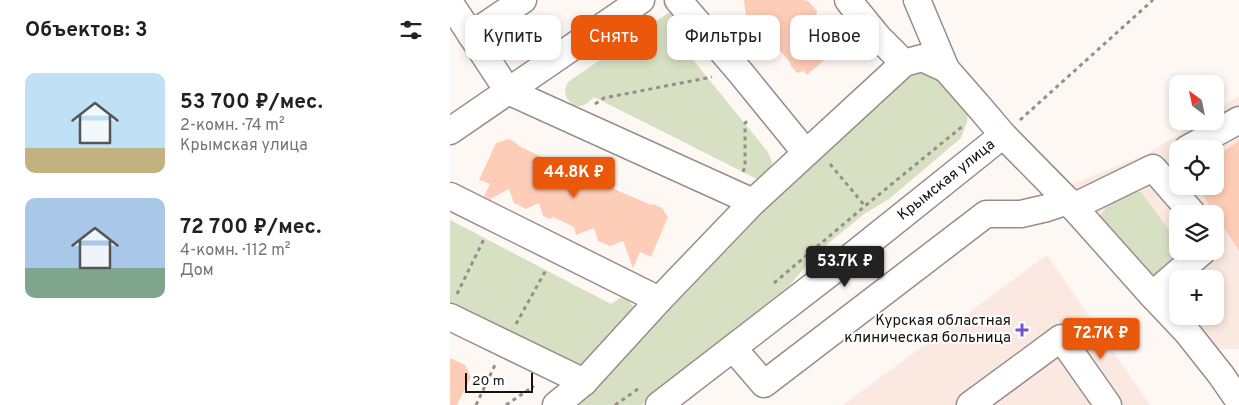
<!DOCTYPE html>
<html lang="ru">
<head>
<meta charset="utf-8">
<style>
	:root { --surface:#fff; --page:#f2f2f2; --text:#202124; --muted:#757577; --accent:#ea580c }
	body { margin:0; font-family:Overpass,sans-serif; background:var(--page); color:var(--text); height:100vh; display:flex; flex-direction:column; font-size:19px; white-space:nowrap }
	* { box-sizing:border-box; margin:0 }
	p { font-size:16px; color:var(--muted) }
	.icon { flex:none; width:28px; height:28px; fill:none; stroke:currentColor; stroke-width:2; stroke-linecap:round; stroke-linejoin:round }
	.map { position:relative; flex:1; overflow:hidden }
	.panel { display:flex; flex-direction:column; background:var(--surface); width:450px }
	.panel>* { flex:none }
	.hud { position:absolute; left:15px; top:15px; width:475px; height:45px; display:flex; gap:10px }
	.needle { width:32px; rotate:327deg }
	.fabs { position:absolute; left:719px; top:75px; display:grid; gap:10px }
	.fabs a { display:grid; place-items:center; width:55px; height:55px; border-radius:10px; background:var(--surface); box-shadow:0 2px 8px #0003; font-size:25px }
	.scale { position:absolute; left:15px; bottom:12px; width:68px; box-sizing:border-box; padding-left:5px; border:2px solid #151210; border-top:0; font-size:14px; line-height:18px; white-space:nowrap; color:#151210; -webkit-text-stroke:4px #fff; paint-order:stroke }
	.price { position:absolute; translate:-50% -42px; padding:0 11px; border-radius:5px; background:var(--accent); color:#fff; font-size:16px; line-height:32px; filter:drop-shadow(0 1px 2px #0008) }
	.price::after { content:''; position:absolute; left:50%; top:30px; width:15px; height:11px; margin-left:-8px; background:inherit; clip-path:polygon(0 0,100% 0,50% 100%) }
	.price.active { background:#222; color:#fff }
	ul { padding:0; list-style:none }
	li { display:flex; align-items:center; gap:15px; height:125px; padding:0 25px }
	li span { display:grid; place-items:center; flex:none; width:140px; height:100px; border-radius:10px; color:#555 }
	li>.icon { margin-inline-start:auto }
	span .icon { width:60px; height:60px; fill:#fffc; stroke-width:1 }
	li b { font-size:21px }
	h2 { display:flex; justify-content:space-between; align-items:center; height:60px; padding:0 25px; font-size:21px }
	.chip { padding:0 18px; border-radius:10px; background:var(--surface); box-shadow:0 2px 8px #0003; font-size:18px; line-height:45px }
	.chip.active { background:var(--accent); color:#fff }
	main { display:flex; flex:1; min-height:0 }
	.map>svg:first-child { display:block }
	.built { fill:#fbe9e1; fill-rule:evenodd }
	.green { fill:#d8e0c4 }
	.building { fill:#fecdb8 }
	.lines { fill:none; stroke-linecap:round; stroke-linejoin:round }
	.minor-casing { stroke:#978e8a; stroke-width:29 }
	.path { stroke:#948f8d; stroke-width:3; stroke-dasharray:4 4; stroke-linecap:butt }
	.minor { stroke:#fff; stroke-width:26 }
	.poi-dot { fill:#6f56d0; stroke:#fff; stroke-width:2 }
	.labels { text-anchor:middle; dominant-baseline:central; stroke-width:4; stroke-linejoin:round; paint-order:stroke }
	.street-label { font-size:15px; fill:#151210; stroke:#fff }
	.poi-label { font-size:15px; fill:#151210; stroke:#fff; text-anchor:end }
</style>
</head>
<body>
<main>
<section class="panel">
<h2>Объектов: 3<svg class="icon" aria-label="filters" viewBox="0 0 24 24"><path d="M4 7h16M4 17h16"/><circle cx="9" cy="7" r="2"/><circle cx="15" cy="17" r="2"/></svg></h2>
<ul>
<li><span style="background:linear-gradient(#bfe0f5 75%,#c2b280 0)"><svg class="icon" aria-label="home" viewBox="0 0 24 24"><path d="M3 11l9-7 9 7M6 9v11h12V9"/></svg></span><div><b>53 700 ₽/мес.</b><p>2-комн. · 74 m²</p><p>Крымская улица</p></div></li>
<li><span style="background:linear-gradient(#a9c7e8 70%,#7fa58c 0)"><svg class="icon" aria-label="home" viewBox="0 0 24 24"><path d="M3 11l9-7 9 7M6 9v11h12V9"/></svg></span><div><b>72 700 ₽/мес.</b><p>4-комн. · 112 m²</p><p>Дом</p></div></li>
</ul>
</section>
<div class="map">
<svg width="789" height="405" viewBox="0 0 789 405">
	<rect width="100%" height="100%" fill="#fef8f5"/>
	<path class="built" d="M 789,96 L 789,349 L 771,349 L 759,343 L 736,316 L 765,316 L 765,279 L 728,279 L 727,307 L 620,185 L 699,153 L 749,121 L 765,121 L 765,111 ZM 728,149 L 765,149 L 765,186 L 728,186 ZM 728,214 L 765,214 L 765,251 L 728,251 Z
		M 597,255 L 700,405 L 393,405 Z"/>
	<path class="green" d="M 223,12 C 233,24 237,26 226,39 L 318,152 L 322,162 L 321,169 L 309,180 L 144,97 C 140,101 135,106 130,106 C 122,107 114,97 115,90 C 116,87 117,84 118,82 L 218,13 Z
		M 467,72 L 479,73 L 491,81 L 518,114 L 517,122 L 511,138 L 439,199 L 414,214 L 369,251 L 339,286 L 238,368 L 191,405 L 129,405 L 339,185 L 457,76 Z
		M 677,190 L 691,192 L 727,241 L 728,251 L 729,251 L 724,263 L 709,274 L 698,274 L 648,218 L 663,199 Z
		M 0,220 L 161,304 L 170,298 L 176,298 L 185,308 L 137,364 L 126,366 L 0,305 Z"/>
	<path class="building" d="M 294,0 L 353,0 L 358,1 L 367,11 L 366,25 L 395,26 L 382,38 L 389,47 L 357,75 L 354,71 L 347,73 L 341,66 L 339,61 L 307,25 L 301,22 L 296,16 Z
		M 58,139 L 65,142 L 69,146 L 92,157 L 116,167 L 120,166 L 127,170 L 131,177 L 144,177 L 150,180 L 155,185 L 201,205 L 204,204 L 212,208 L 218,217 L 201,257 L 190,252 L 183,268 L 173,241 L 160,246 L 148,241 L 144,228 L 126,235 L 124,227 L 103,217 L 100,219 L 93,216 L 89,203 L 76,209 L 64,203 L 59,189 L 40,199 L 34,196 L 40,184 L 29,180 L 46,143 Z
		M 789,141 L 789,251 L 747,186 L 765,186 L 765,157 Z
		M 0,358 L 15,365 L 21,377 L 7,405 L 0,405 Z"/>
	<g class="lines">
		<defs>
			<g id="minor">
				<path d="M 228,0 L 290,72 L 356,153"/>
				<path d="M 398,0 L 428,37 L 454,63"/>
				<path d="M 467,0 L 496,69 L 531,109 L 553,135 L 618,201 L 702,295 L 737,332 L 771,375 L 789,401"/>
				<path d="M 0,3 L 58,91 L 303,202"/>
				<path d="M 21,35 L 73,0"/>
				<path d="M 0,131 L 191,0"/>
				<path d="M 737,149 L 789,120"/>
				<path d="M 0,196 L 209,300"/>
				<path d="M 623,207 L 703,168 L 743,214"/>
				<path d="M 702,295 L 753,251"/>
				<path d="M 0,317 L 134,382"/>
				<path d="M 283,348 L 314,384 L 536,214 L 571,214 L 597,208 L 618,201"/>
				<path d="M 106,405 L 134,382 L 209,300 L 303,202 L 454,63 L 472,58 L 496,69"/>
				<path id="s1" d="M 209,405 L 393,263 L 553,135"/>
				<path d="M 520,405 L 611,338 L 658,405"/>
			</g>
		</defs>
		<use href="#minor" class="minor-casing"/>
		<path class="path" d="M 145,104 L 154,98 L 262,77
			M 570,120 L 703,0
			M 380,164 L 415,206
			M 293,172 L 295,167 L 295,123 L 299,120
			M 324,283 L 415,206 L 514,125
			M 7,294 L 34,239
			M 66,324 L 96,270
			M 26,405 L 45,365
			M 56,405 L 84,386
			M 165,405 L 191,387"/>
		<use href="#minor" class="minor"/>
	</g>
	<path class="poi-dot" d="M569.5 322.5h5v5h5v5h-5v5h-5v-5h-5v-5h5z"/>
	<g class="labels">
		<g class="street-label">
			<text stroke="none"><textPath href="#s1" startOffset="365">Крымская улица</textPath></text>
		</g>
		<g class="poi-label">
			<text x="561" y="321">Курская областная<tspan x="561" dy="17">клиническая больница</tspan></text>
		</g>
	</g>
</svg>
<div class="fabs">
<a><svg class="needle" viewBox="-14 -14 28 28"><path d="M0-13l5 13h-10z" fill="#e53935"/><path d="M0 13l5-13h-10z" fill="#757577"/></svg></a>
<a><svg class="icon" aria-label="locate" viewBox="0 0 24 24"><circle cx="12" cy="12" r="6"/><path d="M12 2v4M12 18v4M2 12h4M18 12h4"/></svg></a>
<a><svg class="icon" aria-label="layers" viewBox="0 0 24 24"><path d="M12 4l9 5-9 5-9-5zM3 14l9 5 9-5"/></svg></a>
<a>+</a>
</div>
<div class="scale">20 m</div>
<b class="price" style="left:124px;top:199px">44.8K ₽</b>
<b class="price active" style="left:395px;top:288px">53.7K ₽</b>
<b class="price" style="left:651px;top:360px">72.7K ₽</b>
<div class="hud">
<a class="chip">Купить</a>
<a class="chip active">Снять</a>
<a class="chip">Фильтры</a>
<a class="chip">Новое</a>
</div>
</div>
</main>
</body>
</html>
